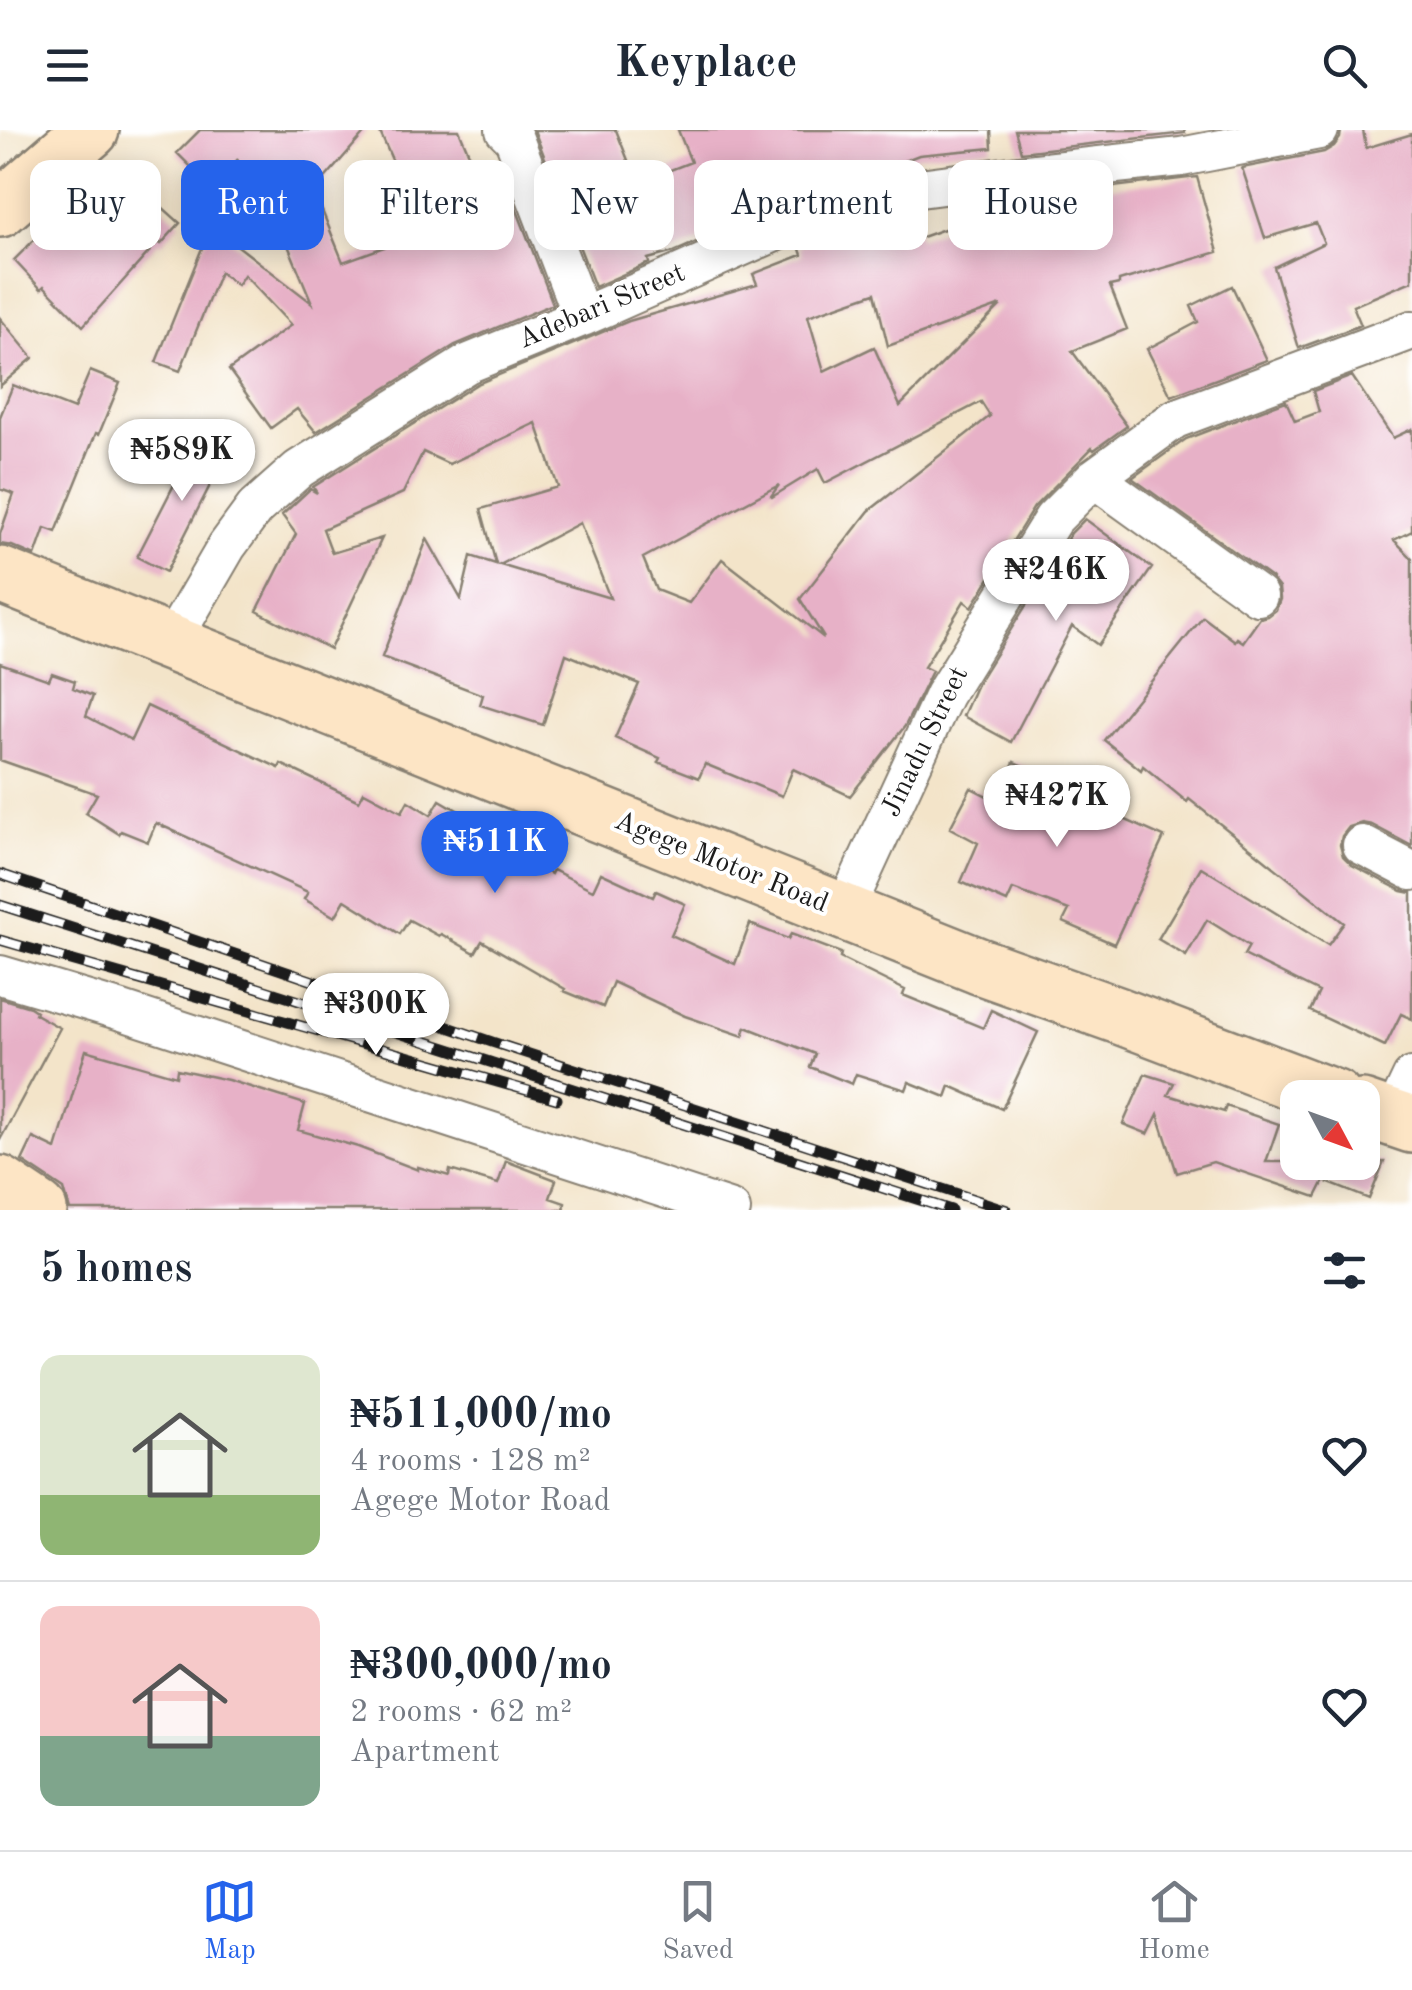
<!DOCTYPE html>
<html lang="en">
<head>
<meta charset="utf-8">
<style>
	:root { --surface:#fff; --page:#f6f6f7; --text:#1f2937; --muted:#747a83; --line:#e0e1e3; --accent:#2563eb }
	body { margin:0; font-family:"Old Standard TT",serif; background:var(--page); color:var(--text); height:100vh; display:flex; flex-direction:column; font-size:38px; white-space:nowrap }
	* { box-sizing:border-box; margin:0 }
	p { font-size:32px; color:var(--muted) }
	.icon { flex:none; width:55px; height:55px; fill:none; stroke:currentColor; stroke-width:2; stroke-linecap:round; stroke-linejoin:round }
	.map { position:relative; height:1080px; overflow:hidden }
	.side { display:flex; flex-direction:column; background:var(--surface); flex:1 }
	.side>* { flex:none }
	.hud { position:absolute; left:30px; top:30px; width:1352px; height:90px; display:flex; gap:20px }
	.needle { width:65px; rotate:131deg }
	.tools { position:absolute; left:1280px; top:950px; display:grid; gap:20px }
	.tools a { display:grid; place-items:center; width:100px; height:100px; border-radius:20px; background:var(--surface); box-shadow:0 5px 25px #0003; font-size:50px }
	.price { position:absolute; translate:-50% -85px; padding:0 22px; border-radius:35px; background:#fff; color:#222; font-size:32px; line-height:65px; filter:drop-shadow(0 2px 5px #0008) }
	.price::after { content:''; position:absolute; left:50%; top:60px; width:30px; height:22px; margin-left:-15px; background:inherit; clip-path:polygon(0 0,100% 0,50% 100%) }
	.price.current { background:var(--accent); color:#fff }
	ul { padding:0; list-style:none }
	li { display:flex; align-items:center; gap:30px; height:250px; padding:0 40px }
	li+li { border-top:2px solid var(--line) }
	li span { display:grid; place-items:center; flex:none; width:280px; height:200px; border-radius:20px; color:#555 }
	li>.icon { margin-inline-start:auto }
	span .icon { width:120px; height:120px; fill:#fffc; stroke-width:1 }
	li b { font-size:42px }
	h2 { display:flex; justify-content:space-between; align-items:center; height:120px; padding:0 40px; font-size:42px }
	.pill { padding:0 35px; border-radius:20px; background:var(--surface); box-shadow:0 5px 25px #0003; font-size:35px; line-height:90px }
	.pill.current { background:var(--accent); color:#fff }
	header { display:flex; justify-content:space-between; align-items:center; height:130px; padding:0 40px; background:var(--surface); font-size:45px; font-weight:700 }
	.dock { display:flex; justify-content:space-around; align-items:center; height:140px; border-top:2px solid var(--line); background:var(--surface); font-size:28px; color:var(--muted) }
	.dock a { display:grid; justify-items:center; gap:5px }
	.dock .current { color:var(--accent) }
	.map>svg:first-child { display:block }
	.building { fill:#e7b1c7; fill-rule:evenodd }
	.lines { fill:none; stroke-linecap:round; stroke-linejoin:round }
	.street-casing { stroke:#888072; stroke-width:42 }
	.secondary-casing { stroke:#888072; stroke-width:60 }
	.street { stroke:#fff; stroke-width:38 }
	.secondary { stroke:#fde5c5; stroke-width:55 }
	.rail-casing { stroke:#1c1c1c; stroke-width:11 }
	.rail { stroke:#fff; stroke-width:8; stroke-dasharray:22; stroke-linecap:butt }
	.labels { text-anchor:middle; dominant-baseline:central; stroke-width:8; stroke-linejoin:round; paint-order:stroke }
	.street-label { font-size:28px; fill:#1c1c1c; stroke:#fff }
</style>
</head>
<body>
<header><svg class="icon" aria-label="menu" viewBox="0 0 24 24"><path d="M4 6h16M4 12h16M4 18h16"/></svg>Keyplace<svg class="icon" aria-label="search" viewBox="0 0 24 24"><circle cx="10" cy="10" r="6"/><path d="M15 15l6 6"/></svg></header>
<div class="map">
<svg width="1412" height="1080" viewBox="0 0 1412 1080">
	<rect width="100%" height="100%" fill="#fff"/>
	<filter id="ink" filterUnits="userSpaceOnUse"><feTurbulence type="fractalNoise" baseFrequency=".01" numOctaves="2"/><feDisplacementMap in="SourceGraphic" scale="20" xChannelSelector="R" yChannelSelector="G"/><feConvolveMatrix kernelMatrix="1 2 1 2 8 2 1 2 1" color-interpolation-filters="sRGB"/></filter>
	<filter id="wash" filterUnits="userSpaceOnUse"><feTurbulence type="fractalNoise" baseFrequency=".0048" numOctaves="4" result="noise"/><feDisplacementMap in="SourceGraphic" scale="40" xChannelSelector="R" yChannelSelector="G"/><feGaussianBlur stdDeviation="2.25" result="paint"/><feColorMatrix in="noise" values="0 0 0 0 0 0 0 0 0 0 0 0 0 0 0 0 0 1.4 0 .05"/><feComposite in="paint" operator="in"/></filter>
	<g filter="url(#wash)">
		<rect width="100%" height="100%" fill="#f3e4c9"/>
		<g id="blocks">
			<path class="building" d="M 200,0 L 367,0 L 314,61 L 343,132 L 448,94 L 433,44 L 404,57 L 379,0 L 459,0 L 477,43 L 500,36 L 553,174 L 455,215 L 316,302 L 297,279 L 271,298 L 229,240 L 291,195 L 244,145 L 237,155 L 220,142 L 180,241 L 156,232 L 238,29 L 212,58 L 177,23 ZM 263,55 L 312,173 L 217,100 Z
				M 534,0 L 616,0 L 637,53 L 691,32 L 678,0 L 991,0 L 992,18 L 919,25 L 881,40 L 866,43 L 778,76 L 674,122 L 648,129 L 649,133 L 595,157 Z
				M 1015,0 L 1184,0 L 1185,3 L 1021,22 Z
				M 1341,0 L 1363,0 L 1366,18 L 1412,4 L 1412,151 L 1353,176 L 1361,195 L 1299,218 L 1274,137 L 1324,113 L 1316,93 L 1265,108 L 1242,38 L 1324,22 L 1334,16 L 1340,8 Z
				M 121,40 L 180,93 L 161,114 L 158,112 L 83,196 L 44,156 L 41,159 L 14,130 L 49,95 L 57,103 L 91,64 L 95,68 Z
				M 1197,47 L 1218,122 L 1119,151 L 1119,154 L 1110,156 L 1127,199 L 1072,221 L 1127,296 L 1094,320 L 1092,318 L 1034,377 L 972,477 L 964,471 L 924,537 L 932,541 L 905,596 L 850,666 L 793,639 L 782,666 L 705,634 L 699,648 L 658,632 L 660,628 L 615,608 L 639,554 L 566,524 L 543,595 L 480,575 L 483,565 L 382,527 L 427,409 L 461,469 L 471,426 L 496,434 L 481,379 L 558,357 L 536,293 L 449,334 L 423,322 L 403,363 L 323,399 L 332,423 L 382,408 L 330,519 L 257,481 L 296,404 L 282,385 L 310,359 L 317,363 L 313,357 L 477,254 L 629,191 L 757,154 L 753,144 L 802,125 L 799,116 L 845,99 L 913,82 L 919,108 L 978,87 L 978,81 L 1030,74 L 1031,79 L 1081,70 L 1079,61 ZM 875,163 L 888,216 L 1001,175 L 900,276 L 874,217 L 824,241 L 808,186 ZM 981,272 L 990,286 L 869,381 L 800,469 L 824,508 L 722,429 L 689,473 L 656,460 L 643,428 L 779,355 L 771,366 L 772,367 L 818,339 L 825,353 ZM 580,393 L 610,468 L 500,435 Z
				M 1232,156 L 1267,230 L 1171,266 L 1147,219 L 1198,192 L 1191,176 Z
				M 0,188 L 33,228 L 0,256 Z
				M 90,241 L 120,253 L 99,304 L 96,303 L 56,402 L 45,398 L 35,426 L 12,416 L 0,414 L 0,404 L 14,364 L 0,359 L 0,287 L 13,255 L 74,279 Z
				M 1352,246 L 1393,308 L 1412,299 L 1412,401 L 1394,410 L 1412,428 L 1412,716 L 1372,695 L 1362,693 L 1349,697 L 1342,706 L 1340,715 L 1343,726 L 1352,735 L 1402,761 L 1412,763 L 1412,889 L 1401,884 L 1385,916 L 1310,881 L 1319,862 L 1244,825 L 1249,816 L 1207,790 L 1186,826 L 1158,809 L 1201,737 L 1328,815 L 1344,793 L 1189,669 L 1187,672 L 1143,636 L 1141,640 L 1104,610 L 1203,487 L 1235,511 L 1237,508 L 1243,512 L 1260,488 L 1268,486 L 1276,480 L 1280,469 L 1279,458 L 1271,448 L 1132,348 L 1186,309 L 1286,271 L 1295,291 L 1319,282 L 1313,261 Z
				M 199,306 L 228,320 L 166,442 L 137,427 Z
				M 1085,389 L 1152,438 L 1098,515 L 1072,496 L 1011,612 L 963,586 L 977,554 L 1071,403 Z
				M 0,533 L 49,550 L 52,543 L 75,551 L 73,558 L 93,566 L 86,586 L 131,610 L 147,576 L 279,638 L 281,634 L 359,671 L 364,662 L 402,682 L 408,671 L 431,685 L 440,670 L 464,684 L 460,692 L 551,744 L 553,740 L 593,760 L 601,743 L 653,767 L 656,761 L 685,774 L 671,805 L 735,834 L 750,794 L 788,809 L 791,804 L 841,823 L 840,828 L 905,860 L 903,865 L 983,898 L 991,880 L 1038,902 L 1002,979 L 950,956 L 946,967 L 909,952 L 906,960 L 856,944 L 852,954 L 810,937 L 815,924 L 746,897 L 743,906 L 685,886 L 613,852 L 603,877 L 564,861 L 565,859 L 482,811 L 475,823 L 441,804 L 439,806 L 409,790 L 400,804 L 345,770 L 335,787 L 304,769 L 308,762 L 156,693 L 148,712 L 121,701 L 119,704 L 86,683 L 97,664 L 0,630 Z
				M 1014,632 L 1122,682 L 1119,687 L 1164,707 L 1114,814 L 1063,792 L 1069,780 L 1013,759 L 1007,772 L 961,752 L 978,713 L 950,698 L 971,658 L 997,671 Z
				M 0,868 L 30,877 L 36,881 L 35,884 L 60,898 L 0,1010 Z
				M 86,920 L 176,946 L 177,939 L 228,950 L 305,974 L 298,1000 L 358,1017 L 418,1040 L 418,1037 L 449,1046 L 450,1040 L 498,1054 L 506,1031 L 556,1050 L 550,1068 L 565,1073 L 564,1080 L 70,1080 L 64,1059 L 22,1031 L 33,1008 L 56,1019 Z
				M 1145,944 L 1174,953 L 1168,965 L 1224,982 L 1226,976 L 1279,994 L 1266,1032 L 1384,1032 L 1369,1069 L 1324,1051 L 1316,1067 L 1213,1032 L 1177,1043 L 1158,984 L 1148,1004 L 1123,994 Z"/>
		</g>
	</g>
	<g filter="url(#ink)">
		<use href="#blocks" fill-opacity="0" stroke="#888072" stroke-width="2.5"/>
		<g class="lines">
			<defs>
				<path id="street" d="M 505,0 L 514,9 L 582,187
					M 1094,348 L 1258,466
					M 170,514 L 227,416 L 255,378 L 299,339 L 467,234 L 582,187 L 786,97 L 874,64 L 1034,43 L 1181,27 L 1319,0
					M 1362,715 L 1412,741
					M 844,782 L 944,565 L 1053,389 L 1094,348 L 1175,289 L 1412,200
					M 0,845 L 122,881 L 731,1080
					M 1392,989 L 1412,947"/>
				<path id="secondary" d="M 0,79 L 91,0
					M 0,445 L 979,836 L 1117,885 L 1335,968
					M 1362,978 L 1412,995
					M 0,1054 L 39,1080"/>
			</defs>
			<use href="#street" class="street-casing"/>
			<use href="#secondary" class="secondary-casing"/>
			<use href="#street" class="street"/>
			<use href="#secondary" class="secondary"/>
			<defs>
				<path id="rail" d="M 0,744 L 492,912 L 1007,1080
					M 0,775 L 951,1080
					M 0,810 L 557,969"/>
			</defs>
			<use href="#rail" class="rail-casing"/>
			<use href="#rail" class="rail"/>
		</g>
	</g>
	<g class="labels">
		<g class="street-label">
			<text transform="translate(602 177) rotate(-23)">Adebari Street</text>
			<text transform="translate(926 612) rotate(-64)">Jinadu Street</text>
			<text transform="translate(721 733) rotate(22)">Agege Motor Road</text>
		</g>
	</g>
</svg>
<div class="tools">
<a><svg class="needle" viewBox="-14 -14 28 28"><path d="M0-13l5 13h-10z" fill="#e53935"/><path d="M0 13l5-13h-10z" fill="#747a83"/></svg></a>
</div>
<b class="price" style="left:182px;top:374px">₦589K</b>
<b class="price" style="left:1056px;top:494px">₦246K</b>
<b class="price" style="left:1057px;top:720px">₦427K</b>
<b class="price current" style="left:495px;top:766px">₦511K</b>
<b class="price" style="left:376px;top:928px">₦300K</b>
<div class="hud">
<a class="pill">Buy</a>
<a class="pill current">Rent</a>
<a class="pill">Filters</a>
<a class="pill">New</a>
<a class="pill">Apartment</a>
<a class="pill">House</a>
</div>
</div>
<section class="side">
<h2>5 homes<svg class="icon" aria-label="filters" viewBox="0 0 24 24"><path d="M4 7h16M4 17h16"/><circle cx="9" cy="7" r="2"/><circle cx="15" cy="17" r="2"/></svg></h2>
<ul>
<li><span style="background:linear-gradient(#dfe7d0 70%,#8fb573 0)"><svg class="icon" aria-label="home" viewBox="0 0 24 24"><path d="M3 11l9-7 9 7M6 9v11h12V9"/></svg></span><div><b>₦511,000/mo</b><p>4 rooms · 128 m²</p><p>Agege Motor Road</p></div><svg class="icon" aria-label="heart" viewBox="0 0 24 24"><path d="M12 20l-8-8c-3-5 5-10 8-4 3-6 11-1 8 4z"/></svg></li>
<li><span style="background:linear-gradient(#f6c9c9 65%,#7fa58c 0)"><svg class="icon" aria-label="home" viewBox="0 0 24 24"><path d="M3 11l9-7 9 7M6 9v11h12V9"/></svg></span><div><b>₦300,000/mo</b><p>2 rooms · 62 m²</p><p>Apartment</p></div><svg class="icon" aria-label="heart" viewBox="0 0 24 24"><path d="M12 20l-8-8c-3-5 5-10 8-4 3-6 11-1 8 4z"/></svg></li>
</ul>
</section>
<nav class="dock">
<a class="current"><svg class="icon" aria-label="map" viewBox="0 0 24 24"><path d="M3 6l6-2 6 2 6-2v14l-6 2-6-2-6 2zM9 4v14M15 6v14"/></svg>Map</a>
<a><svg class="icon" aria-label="saved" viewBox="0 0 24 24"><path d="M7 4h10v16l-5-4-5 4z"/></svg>Saved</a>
<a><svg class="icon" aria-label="home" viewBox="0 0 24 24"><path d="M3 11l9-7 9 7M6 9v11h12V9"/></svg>Home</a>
</nav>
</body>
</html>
